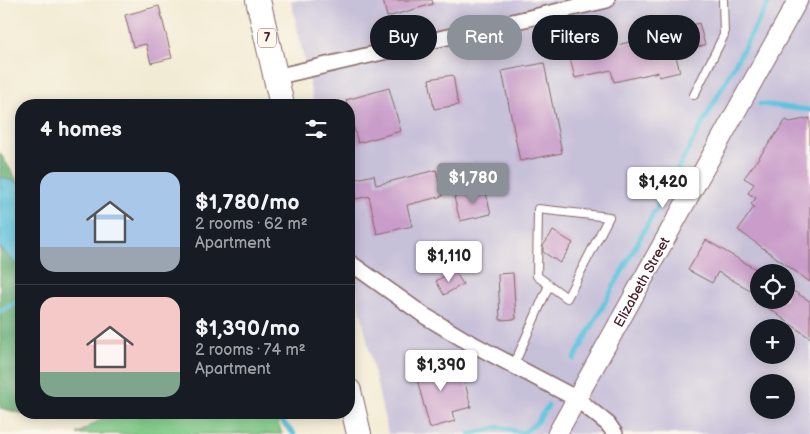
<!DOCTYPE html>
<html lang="en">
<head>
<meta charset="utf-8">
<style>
	:root { --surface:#171b24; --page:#20242c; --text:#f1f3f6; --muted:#9ea1a6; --line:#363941; --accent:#8c9099 }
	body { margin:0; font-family:"Balsamiq Sans",sans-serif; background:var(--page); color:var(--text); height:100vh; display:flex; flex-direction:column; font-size:19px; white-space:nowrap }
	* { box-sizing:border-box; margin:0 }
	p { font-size:16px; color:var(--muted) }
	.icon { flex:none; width:28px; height:28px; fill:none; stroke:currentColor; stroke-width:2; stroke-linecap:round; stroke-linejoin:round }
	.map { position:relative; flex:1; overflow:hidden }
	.sheet { position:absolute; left:15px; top:99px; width:340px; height:320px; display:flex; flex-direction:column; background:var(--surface); border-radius:20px; box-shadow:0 2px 12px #0003 }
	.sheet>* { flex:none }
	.guide { position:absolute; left:370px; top:15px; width:365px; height:45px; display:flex; gap:10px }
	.fabs { position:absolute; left:750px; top:264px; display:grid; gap:10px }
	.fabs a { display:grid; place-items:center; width:45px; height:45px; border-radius:50%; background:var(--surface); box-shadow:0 2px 12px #0003; font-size:25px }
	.price { position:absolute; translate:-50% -42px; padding:0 11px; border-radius:5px; background:#fff; color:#222; font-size:16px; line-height:32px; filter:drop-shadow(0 1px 2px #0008) }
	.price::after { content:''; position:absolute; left:50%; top:30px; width:15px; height:11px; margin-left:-8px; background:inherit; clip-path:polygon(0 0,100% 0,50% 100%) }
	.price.active { background:var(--accent); color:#fff }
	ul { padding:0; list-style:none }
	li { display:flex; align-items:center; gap:15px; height:125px; padding:0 25px }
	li+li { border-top:1px solid var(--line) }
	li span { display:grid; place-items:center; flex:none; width:140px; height:100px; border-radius:15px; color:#555 }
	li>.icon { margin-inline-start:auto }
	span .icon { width:60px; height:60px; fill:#fffc; stroke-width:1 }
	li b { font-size:21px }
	h2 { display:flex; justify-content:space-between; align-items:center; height:60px; padding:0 25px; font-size:21px }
	.chip { padding:0 18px; border-radius:22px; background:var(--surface); box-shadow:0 2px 12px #0003; font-size:18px; line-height:45px }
	.chip.active { background:var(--accent); color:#fff }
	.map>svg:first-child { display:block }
	.industrial { fill:#c7c0d9; fill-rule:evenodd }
	.green { fill:#81cc8a; stroke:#66765a }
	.forest { fill:#68b076; stroke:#596850 }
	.water { fill:#5fc3dc; stroke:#547184 }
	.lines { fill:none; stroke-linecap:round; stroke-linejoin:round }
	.stream { stroke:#5fc3dc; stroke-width:5 }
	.building { fill:#c99cc9 }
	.service-casing { stroke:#856666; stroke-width:10 }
	.minor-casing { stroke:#856666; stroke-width:18 }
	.tertiary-casing { stroke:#856666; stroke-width:21 }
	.primary-casing { stroke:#856666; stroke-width:26 }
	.service { stroke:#fff; stroke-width:8 }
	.minor { stroke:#fff; stroke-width:15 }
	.tertiary { stroke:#fff; stroke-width:19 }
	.primary { stroke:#fff; stroke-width:24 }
	.labels { text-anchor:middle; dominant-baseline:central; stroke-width:5; stroke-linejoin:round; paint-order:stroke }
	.shield { fill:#fbf7ec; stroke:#7f6065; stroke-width:1 }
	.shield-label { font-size:12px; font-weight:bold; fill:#4a1f2b }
	.street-label { font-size:14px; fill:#4a1f2b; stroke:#fbf7ec }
</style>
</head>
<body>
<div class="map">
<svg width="810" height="434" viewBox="0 0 810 434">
	<rect width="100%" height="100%" fill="#fbf7ec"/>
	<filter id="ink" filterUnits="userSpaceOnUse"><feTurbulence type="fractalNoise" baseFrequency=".02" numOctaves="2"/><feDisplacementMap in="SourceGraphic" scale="10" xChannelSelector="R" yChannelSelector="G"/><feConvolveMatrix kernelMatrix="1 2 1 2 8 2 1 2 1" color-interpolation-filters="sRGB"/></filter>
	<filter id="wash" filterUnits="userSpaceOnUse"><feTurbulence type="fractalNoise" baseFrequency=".0096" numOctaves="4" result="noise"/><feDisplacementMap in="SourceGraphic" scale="20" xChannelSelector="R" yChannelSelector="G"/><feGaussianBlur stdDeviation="1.12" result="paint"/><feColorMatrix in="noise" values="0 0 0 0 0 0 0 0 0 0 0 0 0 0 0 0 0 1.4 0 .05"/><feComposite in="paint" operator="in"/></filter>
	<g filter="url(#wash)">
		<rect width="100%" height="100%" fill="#f2ebd4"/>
		<path class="industrial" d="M 291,0 L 810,0 L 810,434 L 388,434 L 349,259 L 349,105 L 314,105 ZM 759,272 L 786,272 L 786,300 L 759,300 ZM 759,328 L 786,328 L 786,355 L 759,355 ZM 759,382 L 786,382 L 786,410 L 759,410 Z"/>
		<path class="green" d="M 111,413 L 255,413 L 276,419 L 282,434 L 77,434 Z"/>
		<path class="forest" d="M 0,153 L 19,183 L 0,177 Z
			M 0,247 L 21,270 L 21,412 L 77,413 L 35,417 L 0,408 Z"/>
		<path class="water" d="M 0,177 L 21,184 L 21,270 L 0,247 Z"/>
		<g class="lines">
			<path class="stream" d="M 760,104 L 810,110
				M 0,311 L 21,300
				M 574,359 L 770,0
				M 273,412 L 294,434
				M 279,417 L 287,412
				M 470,434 L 499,427 L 523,433 L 536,423 L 548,406"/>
		</g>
		<g id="blocks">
			<path class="building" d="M 383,0 L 432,0 L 433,4 L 387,17 Z
				M 159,6 L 172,58 L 151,63 L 146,44 L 133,47 L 125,15 Z
				M 699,23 L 705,45 L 675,53 L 680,72 L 659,77 L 658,72 L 614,82 L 611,70 L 575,78 L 570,58 Z
				M 544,63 L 562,153 L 520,161 L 502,71 Z
				M 453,75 L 458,105 L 434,109 L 429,79 Z
				M 389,88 L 401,131 L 358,143 L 346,100 Z
				M 810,118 L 810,282 L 738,230 L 754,207 L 751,204 L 756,198 L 748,193 L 754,184 L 744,178 L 786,120 L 790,122 Z
				M 436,170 L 443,196 L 407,205 L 412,226 L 377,234 L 369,196 L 356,199 L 352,180 L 374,175 L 376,185 Z
				M 485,189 L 491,214 L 460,221 L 454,197 Z
				M 553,231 L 573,243 L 560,263 L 543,252 L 543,246 Z
				M 706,240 L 759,271 L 759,295 L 718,272 L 712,283 L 688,270 Z
				M 454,270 L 463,284 L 444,295 L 436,281 Z
				M 513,273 L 516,319 L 500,320 L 498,274 Z
				M 786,287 L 810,301 L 810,338 L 757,300 L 786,300 Z
				M 430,358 L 464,379 L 471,407 L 452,412 L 455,421 L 430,428 L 415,372 L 421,361 Z"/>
		</g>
	</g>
	<g filter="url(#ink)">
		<use href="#blocks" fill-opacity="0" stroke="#856666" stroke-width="1"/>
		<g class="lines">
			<defs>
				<path id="service" d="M 694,95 L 724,35 L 723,0
					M 513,367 L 549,285 L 567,298 L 609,217 L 538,209 L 537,276 L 549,285"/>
				<path id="minor" d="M 275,77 L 607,0
					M 349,262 L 425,316 L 465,340 L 577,399 L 608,424 L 615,434"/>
				<g id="tertiary">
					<path id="s1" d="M 557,434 L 798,0"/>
				</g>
				<path id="primary" d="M 258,0 L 282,105
					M 349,391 L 359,434"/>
			</defs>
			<use href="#service" class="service-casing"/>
			<use href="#minor" class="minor-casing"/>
			<use href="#tertiary" class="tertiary-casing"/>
			<use href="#primary" class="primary-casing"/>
			<use href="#service" class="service"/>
			<use href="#minor" class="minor"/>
			<use href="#tertiary" class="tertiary"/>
			<use href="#primary" class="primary"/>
		</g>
	</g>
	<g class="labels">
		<rect class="shield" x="258" y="28.5" width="18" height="19" rx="4"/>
		<g class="shield-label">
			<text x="267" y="38">7</text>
		</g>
		<g class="street-label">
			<text stroke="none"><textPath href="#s1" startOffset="174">Elizabeth Street</textPath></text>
		</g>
	</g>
</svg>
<div class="fabs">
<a><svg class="icon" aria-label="locate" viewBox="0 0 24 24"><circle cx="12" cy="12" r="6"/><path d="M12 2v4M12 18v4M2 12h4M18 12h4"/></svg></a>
<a>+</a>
<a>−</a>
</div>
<b class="price active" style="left:473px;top:205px">$1,780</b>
<b class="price" style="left:663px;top:209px">$1,420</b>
<b class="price" style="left:449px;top:283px">$1,110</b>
<b class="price" style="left:441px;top:392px">$1,390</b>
<div class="guide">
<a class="chip">Buy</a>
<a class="chip active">Rent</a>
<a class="chip">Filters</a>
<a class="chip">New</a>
</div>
<section class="sheet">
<h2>4 homes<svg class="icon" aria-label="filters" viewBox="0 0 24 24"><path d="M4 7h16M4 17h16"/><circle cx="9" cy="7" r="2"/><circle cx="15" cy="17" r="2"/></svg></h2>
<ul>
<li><span style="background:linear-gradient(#a9c7e8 75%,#9aa5b1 0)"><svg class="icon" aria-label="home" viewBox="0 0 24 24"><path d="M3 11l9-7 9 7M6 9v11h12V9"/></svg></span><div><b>$1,780/mo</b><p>2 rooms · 62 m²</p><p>Apartment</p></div></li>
<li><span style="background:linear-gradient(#f6c9c9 75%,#7fa58c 0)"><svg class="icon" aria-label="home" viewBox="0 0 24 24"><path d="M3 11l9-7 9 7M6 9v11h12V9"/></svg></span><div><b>$1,390/mo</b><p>2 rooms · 74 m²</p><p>Apartment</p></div></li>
</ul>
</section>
</div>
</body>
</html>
